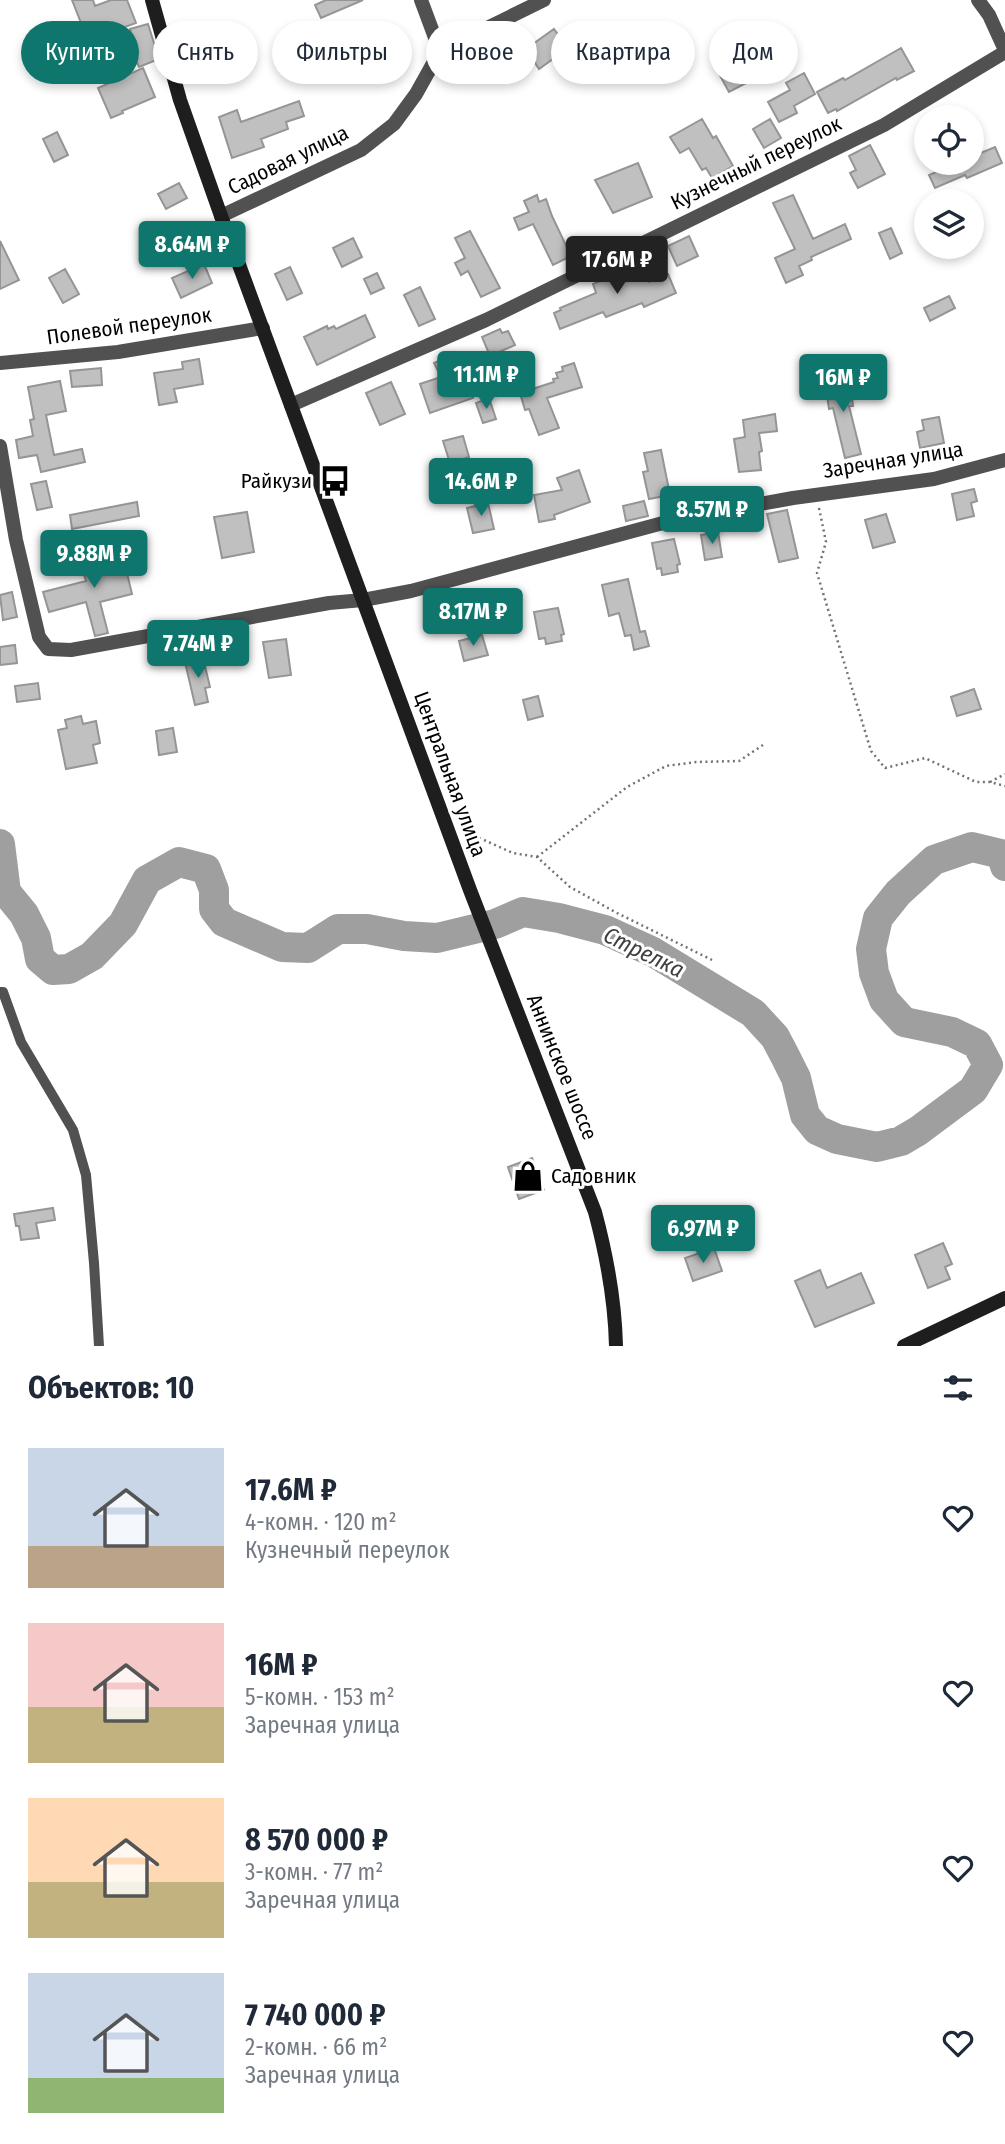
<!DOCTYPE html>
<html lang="ru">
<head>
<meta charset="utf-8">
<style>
	:root { --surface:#fff; --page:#f2f2f3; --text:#1f2937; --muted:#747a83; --accent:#0f766e }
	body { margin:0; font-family:"Fira Sans Condensed",sans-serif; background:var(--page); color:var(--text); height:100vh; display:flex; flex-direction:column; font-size:26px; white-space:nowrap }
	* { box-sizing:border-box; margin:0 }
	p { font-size:23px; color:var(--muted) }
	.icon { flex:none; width:38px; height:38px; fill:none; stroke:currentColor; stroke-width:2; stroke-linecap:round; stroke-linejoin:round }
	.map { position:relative; height:1346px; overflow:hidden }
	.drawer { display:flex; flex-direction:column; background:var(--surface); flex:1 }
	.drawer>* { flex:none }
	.top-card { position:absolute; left:21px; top:21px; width:964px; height:63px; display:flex; gap:14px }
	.buttons { position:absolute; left:914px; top:105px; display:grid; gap:14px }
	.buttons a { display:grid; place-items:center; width:70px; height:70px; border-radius:50%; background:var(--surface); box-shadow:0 4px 10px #0003; font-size:35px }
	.price { position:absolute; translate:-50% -60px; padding:0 16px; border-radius:7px; background:var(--accent); color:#fff; font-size:23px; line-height:46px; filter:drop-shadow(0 2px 4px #0008) }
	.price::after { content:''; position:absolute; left:50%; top:42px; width:21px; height:16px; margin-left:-10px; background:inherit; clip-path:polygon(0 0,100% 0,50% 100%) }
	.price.active { background:#222; color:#fff }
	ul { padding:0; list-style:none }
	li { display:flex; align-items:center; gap:21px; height:175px; padding:0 28px }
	li span { display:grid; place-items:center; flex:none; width:196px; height:140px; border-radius:0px; color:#555 }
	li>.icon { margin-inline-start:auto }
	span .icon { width:84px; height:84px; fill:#fffc; stroke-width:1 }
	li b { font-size:30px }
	h2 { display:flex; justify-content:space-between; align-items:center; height:84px; padding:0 28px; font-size:30px }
	.chip { padding:0 24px; border-radius:32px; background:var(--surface); box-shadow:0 4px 10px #0003; font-size:24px; line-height:63px }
	.chip.active { background:var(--accent); color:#fff }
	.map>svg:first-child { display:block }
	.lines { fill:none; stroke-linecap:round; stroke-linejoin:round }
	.river { stroke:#9f9f9f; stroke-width:30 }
	.building { fill:#c0c0c0; stroke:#959595; stroke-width:2 }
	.path { stroke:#737373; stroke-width:2.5; stroke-dasharray:2 3.5; stroke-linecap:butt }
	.lane { stroke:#515151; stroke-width:10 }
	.street { stroke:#515151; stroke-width:14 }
	.secondary { stroke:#1e1e1e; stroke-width:14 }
	.labels { text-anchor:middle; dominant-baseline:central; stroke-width:6; stroke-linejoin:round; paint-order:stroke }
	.street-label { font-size:21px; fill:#000; stroke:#fff }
	.poi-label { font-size:21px; fill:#000; stroke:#fff; text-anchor:end }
	.water-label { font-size:23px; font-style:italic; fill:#404040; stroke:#fff }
</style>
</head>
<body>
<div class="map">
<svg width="1005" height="1346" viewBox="0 0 1005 1346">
	<rect width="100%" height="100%" fill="#fff"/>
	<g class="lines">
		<path class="river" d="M 0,844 L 6,892 L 24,914 L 36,938 L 40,959 L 53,970 L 69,969 L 92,956 L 123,924 L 147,880 L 179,862 L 206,869 L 214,890 L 214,909 L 224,922 L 282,947 L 308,948 L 338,929 L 367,929 L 404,936 L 437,938 L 495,924 L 523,912 L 559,918 L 605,930 L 653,952 L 753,1013 L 775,1037 L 785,1056 L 796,1078 L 805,1115 L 817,1130 L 837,1139 L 877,1147 L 901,1141 L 918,1131 L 973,1090 L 988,1065 L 977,1044 L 952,1032 L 904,1022 L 884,1000 L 874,973 L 871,949 L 878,918 L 898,893 L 934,860 L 972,847 L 1001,854 L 1005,866"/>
	</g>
	<path class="building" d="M 72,0 L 93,0 L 95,6 L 111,0 L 127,0 L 136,23 L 106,34 L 103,26 L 85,33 Z
		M 326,0 L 363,0 L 321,18 L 315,5 Z
		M 148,24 L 159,59 L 139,67 L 133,53 L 138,51 L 130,29 Z
		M 554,29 L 568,48 L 539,69 L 526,49 Z
		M 244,30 L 248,46 L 231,51 L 232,55 L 219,58 L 218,54 L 207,56 L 203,40 Z
		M 901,48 L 914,71 L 897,80 L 896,78 L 837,111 L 836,109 L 828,113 L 817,92 L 843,78 L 845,80 Z
		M 734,52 L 750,81 L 729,92 L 713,63 Z
		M 143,68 L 155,97 L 122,111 L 123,113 L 111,118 L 98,88 Z
		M 804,73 L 815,94 L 794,106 L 797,113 L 779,122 L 768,102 L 790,90 L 786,83 Z
		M 299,101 L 304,116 L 286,122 L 288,129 L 261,139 L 264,147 L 232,158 L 219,117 L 237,110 L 241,122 Z
		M 702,119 L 713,138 L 716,136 L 733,166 L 712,178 L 706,168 L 702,170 L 689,148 L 680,153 L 670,137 Z
		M 770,119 L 781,138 L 764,148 L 753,129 Z
		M 57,132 L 68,155 L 54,162 L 43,139 Z
		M 870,145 L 885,174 L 858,188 L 850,173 L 856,170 L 849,156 Z
		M 995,147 L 1002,163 L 967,178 L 965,175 L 935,188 L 929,175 L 958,163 L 971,163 L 971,157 Z
		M 638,163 L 652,197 L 613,213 L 595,180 Z
		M 179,183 L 187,198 L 166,209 L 158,194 Z
		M 537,195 L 539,202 L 546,199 L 552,216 L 571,256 L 553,265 L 533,224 L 519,230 L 514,218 L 529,212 L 524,201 Z
		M 793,195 L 813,239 L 845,224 L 851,239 L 811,257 L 812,260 L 799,266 L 803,275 L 786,283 L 775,258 L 795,249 L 773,203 Z
		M 891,228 L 902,253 L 890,259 L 879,233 Z
		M 470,231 L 500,288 L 481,297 L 468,271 L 461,275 L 455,263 L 465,258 L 455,238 Z
		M 689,236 L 698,256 L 677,266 L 668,246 Z
		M 353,238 L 362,257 L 342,267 L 333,248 Z
		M 0,241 L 19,280 L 0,289 Z
		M 641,263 L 649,282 L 668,274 L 676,293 L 644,307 L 642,303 L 606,317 L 603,312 L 560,329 L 554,313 L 561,310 L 560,308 L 596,293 L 593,284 Z
		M 204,264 L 212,283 L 181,298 L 172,278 Z
		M 290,267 L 302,293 L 287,300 L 275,274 Z
		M 65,269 L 79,294 L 63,303 L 49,278 Z
		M 377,273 L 384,288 L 371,294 L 364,279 Z
		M 420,287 L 435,319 L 419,326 L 404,295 Z
		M 949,296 L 955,308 L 930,321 L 924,308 Z
		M 365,315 L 375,337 L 317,365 L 304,337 L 327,326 L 328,329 L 334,326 L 336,329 Z
		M 500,329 L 502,333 L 508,331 L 515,345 L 490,356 L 482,337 Z
		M 451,355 L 465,385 L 468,384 L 473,398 L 430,413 L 420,384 L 441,377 L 434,363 Z
		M 199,359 L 203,384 L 174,389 L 177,402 L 159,405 L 154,373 L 183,369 L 182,362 Z
		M 574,363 L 582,387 L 547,398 L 559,428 L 539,435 L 529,409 L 525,410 L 520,393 L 554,382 L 553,379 L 558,378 L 556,373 L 563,371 L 562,367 Z
		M 101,368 L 102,385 L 72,387 L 70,371 Z
		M 850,378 L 853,406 L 849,406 L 861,454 L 845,458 L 833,408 L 829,409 L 825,381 Z
		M 60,381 L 66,411 L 46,415 L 54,455 L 82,449 L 85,462 L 41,472 L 37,455 L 19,458 L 16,440 L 33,436 L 30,420 L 34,419 L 28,387 Z
		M 391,382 L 405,414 L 380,425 L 366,393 Z
		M 489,398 L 496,419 L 483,423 L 476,403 Z
		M 775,414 L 777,431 L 759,433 L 762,451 L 759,452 L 761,470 L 739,472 L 734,439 L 745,437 L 743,420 Z
		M 939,417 L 944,443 L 920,448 L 917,432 L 924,430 L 922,420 Z
		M 463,436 L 469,457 L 450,463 L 443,441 Z
		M 661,450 L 670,495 L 649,499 L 643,472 L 648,471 L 644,453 Z
		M 579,470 L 590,502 L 554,515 L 555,519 L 539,522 L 534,495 L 562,490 L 557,478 Z
		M 46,481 L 52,507 L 37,510 L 31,484 Z
		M 974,489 L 977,501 L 971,503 L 974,516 L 957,520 L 952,494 Z
		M 644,501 L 648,516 L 626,521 L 623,506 Z
		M 137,502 L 139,516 L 72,529 L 70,515 Z
		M 488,503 L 494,529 L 473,533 L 467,508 Z
		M 787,510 L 798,558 L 779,562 L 767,514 Z
		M 247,512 L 254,552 L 222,558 L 214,517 Z
		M 886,514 L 895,542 L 873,548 L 865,520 Z
		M 718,532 L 722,557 L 705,560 L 701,535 Z
		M 674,539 L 680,564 L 677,565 L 678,572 L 662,575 L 661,568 L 657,569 L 652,543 Z
		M 116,545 L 124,570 L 126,569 L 132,594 L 100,602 L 108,633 L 95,636 L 86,602 L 49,612 L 43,592 L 86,581 L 83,571 L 107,565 L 102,549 Z
		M 628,579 L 640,632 L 645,631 L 649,646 L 634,650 L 631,635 L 625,636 L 619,613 L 609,616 L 602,585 Z
		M 12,592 L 17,617 L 3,620 L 0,595 Z
		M 558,608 L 564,634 L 561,635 L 562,641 L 546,644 L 545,638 L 539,639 L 534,612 Z
		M 482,635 L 488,655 L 464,661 L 459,641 Z
		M 286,639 L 291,675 L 269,678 L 263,642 Z
		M 15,645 L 17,663 L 0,665 L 0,647 Z
		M 203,658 L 210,687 L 205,688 L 208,702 L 195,705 L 185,662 Z
		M 38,683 L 40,699 L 17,702 L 15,686 Z
		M 974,689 L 981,709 L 957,716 L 951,697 Z
		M 538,696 L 543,716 L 528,720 L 523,700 Z
		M 81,716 L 83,724 L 96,721 L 100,743 L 93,745 L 97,763 L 66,769 L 58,730 L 67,728 L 65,720 Z
		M 173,728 L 177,752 L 159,755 L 156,731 Z
		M 532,1158 L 544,1190 L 519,1199 L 508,1167 Z
		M 53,1208 L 55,1220 L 36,1223 L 39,1238 L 21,1240 L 19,1226 L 16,1226 L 14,1214 Z
		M 943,1243 L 952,1264 L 945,1267 L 950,1279 L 928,1288 L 915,1255 Z
		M 714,1248 L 722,1271 L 693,1281 L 685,1258 Z
		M 820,1270 L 827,1288 L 861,1273 L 874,1303 L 815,1327 L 795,1281 Z"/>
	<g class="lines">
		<path class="path" d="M 819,508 L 826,542 L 817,573 L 871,751 L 885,768 L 925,758 L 976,782 L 990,782 L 1005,786
			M 990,782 L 1005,774
			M 464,831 L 513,853 L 537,857 L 570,887 L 617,913 L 712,960
			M 537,857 L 627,787 L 666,766 L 696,762 L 739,761 L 763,745"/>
		<path class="lane" d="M 0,992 L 3,992 L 21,1042 L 73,1130 L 86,1175 L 94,1263 L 99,1346"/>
		<path class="street" d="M 978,0 L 989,15 L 1005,50
			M 440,51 L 544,0
			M 221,216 L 361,150 L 394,124 L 416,94 L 440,51 L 421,0
			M 0,363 L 118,352 L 263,328
			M 291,405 L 486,320 L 884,125 L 1005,52
			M 0,446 L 16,540 L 39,637 L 48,649 L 71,650 L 329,603 L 363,600 L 411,591 L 674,520 L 793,498 L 934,479 L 1005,460"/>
		<path class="secondary" d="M 152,0 L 180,100 L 221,216 L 470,890 L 595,1212 C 607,1257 615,1300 616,1346
			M 904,1346 L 1005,1298"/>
	</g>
	<defs>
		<symbol id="bus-bare" viewBox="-9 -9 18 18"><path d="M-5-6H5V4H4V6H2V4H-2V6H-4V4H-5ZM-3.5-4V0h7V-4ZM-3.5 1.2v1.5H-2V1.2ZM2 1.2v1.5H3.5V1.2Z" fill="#000" stroke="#fff" stroke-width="2.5" paint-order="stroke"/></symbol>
		<symbol id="shop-bare" viewBox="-9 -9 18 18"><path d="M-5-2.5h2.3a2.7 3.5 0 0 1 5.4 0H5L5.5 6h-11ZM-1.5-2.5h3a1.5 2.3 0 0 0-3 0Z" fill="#000" stroke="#fff" stroke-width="2.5" paint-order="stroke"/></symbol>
	</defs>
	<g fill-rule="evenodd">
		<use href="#bus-bare" x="313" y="459" width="44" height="44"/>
		<use href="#shop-bare" x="506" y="1154" width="44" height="44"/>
	</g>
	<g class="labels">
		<g class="street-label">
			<text transform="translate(288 160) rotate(-26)">Садовая улица</text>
			<text transform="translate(756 163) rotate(-26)">Кузнечный переулок</text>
			<text transform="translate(129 326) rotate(-8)">Полевой переулок</text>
			<text transform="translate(893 460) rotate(-9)">Заречная улица</text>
			<text transform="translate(450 774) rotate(70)">Центральная улица</text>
			<text transform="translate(562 1067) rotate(68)">Аннинское шоссе</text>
		</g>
		<g class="poi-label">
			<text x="312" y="481">Райкузи</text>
			<text x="551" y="1176" text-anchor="start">Садовник</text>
		</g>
		<g class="water-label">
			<text transform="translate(644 952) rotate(26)">Стрелка</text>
		</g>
	</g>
</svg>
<div class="buttons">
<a><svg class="icon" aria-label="locate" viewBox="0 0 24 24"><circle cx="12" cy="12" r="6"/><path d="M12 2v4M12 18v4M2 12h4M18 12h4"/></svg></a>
<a><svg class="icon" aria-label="layers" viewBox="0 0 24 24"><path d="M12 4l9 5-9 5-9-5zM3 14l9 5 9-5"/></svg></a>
</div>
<b class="price" style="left:192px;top:281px">8.64M ₽</b>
<b class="price active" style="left:617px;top:296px">17.6M ₽</b>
<b class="price" style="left:486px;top:411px">11.1M ₽</b>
<b class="price" style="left:843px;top:414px">16M ₽</b>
<b class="price" style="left:481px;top:518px">14.6M ₽</b>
<b class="price" style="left:712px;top:546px">8.57M ₽</b>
<b class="price" style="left:94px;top:590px">9.88M ₽</b>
<b class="price" style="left:473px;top:648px">8.17M ₽</b>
<b class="price" style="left:198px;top:680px">7.74M ₽</b>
<b class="price" style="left:703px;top:1265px">6.97M ₽</b>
<div class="top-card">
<a class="chip active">Купить</a>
<a class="chip">Снять</a>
<a class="chip">Фильтры</a>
<a class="chip">Новое</a>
<a class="chip">Квартира</a>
<a class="chip">Дом</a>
</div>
</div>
<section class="drawer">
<h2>Объектов: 10<svg class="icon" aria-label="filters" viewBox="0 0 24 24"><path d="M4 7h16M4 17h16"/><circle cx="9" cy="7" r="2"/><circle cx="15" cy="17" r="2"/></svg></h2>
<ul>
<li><span style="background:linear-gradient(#c9d6e8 70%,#b9a48a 0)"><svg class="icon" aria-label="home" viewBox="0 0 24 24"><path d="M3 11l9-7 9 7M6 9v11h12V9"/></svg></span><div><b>17.6M ₽</b><p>4-комн. · 120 m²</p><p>Кузнечный переулок</p></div><svg class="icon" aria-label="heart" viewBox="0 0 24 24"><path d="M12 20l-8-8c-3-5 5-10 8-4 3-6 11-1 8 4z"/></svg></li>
<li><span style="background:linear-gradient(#f6c9c9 60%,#c2b280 0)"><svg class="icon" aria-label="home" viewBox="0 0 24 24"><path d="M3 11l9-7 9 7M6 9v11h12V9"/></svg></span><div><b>16M ₽</b><p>5-комн. · 153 m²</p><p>Заречная улица</p></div><svg class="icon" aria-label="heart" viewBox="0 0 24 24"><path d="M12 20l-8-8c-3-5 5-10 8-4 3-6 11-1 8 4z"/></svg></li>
<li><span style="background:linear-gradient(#ffd9b3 60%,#c2b280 0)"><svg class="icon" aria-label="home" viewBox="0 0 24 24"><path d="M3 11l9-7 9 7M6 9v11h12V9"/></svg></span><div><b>8 570 000 ₽</b><p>3-комн. · 77 m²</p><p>Заречная улица</p></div><svg class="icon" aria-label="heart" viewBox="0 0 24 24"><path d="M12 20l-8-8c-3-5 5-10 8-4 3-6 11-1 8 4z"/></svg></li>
<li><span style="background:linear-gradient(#c9d6e8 75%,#8fb573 0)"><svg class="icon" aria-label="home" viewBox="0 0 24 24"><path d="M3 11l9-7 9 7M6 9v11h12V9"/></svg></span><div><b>7 740 000 ₽</b><p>2-комн. · 66 m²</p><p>Заречная улица</p></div><svg class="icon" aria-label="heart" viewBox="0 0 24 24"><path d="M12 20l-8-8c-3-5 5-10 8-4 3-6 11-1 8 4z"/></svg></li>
</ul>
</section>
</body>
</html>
